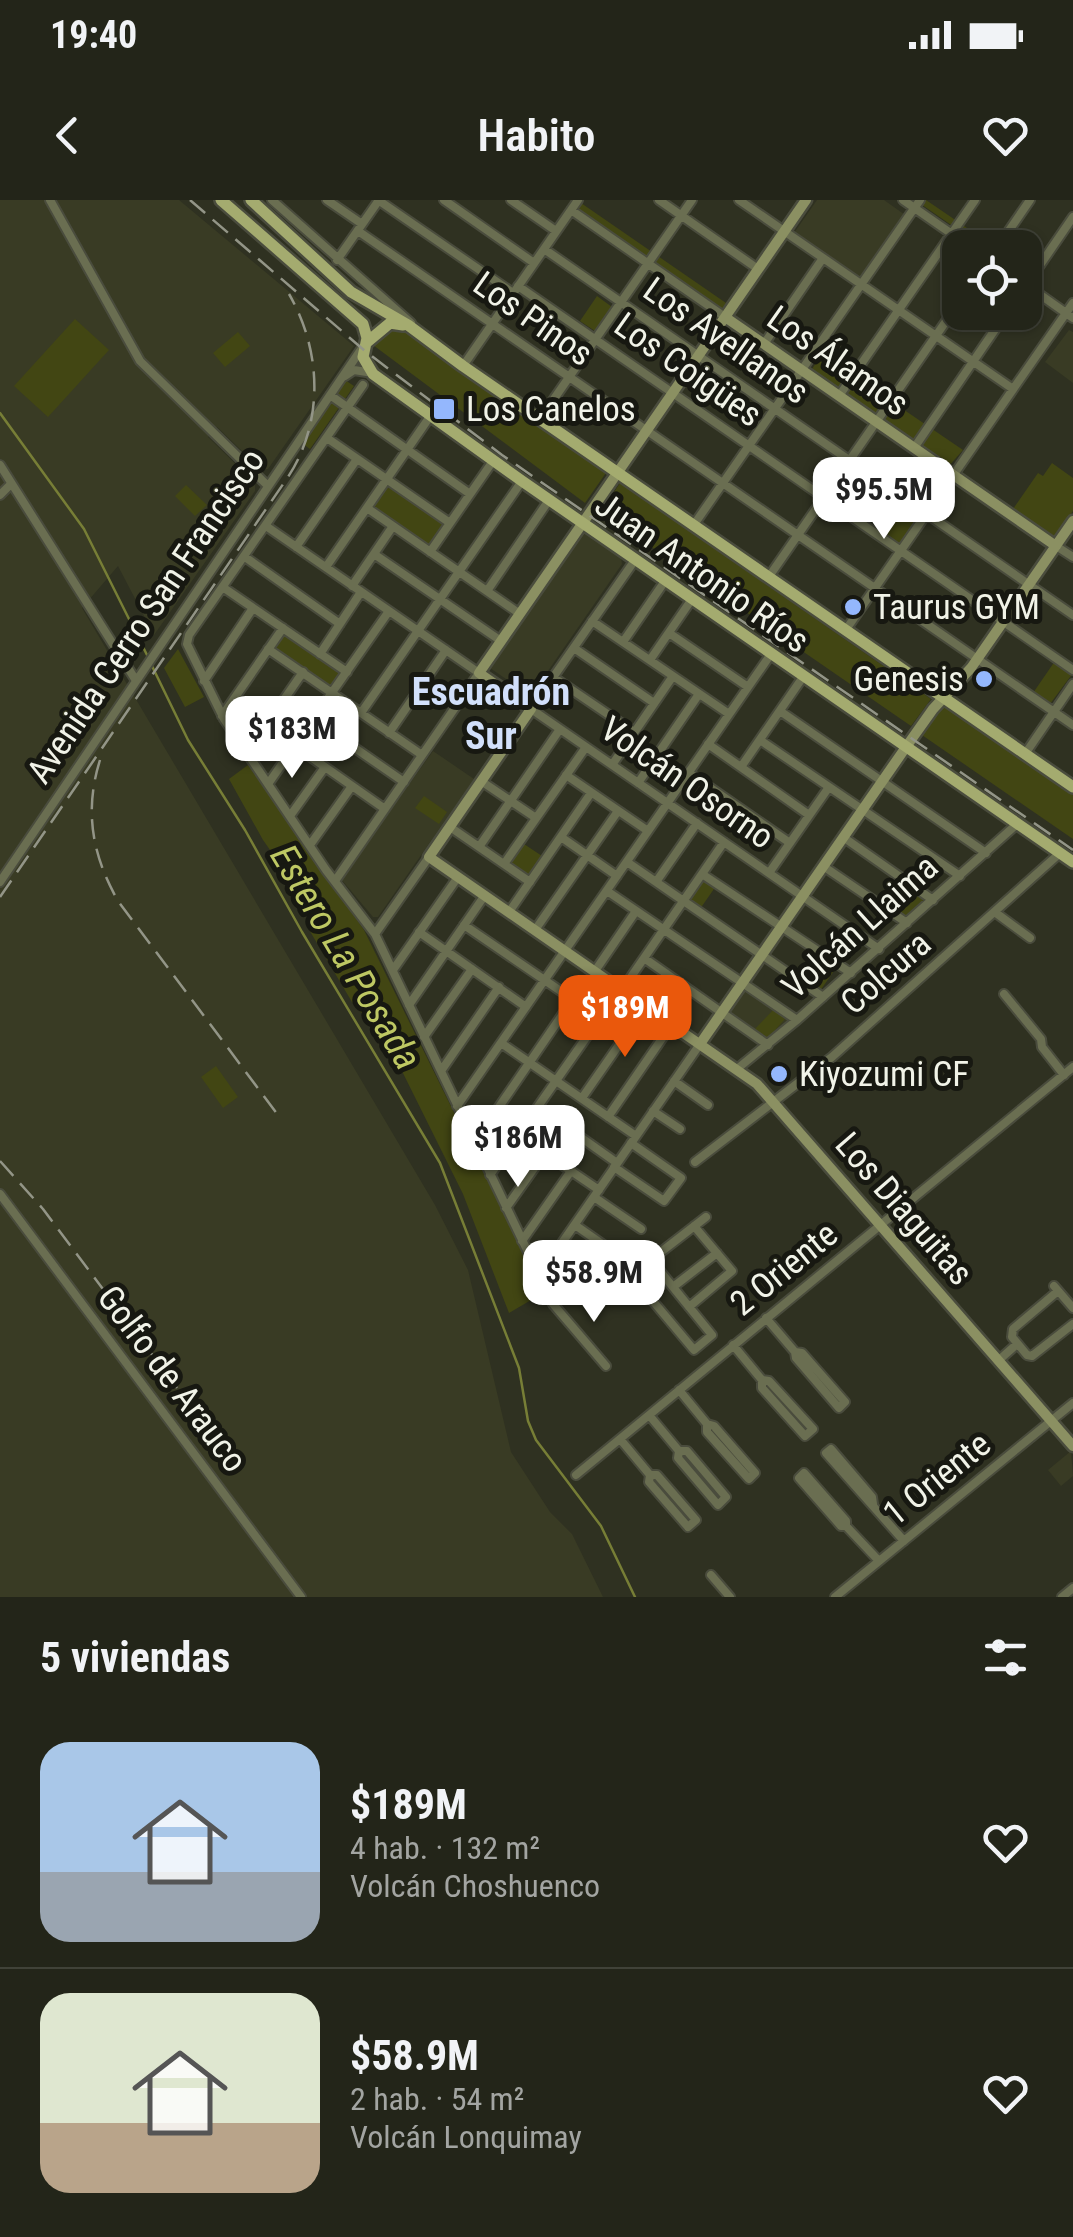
<!DOCTYPE html>
<html lang="es">
<head>
<meta charset="utf-8">
<style>
	:root { --surface:#232519; --page:#2f3126; --text:#f1f3f6; --muted:#a3a5a2; --line:#404238; --accent:#ea580c }
	body { margin:0; font-family:"Roboto Condensed",sans-serif; background:var(--page); color:var(--text); height:100vh; display:flex; flex-direction:column; font-size:38px; white-space:nowrap }
	* { box-sizing:border-box; margin:0 }
	p { font-size:32px; color:var(--muted) }
	.icon { flex:none; width:55px; height:55px; fill:none; stroke:currentColor; stroke-width:2; stroke-linecap:round; stroke-linejoin:round }
	.map { position:relative; height:1397px; overflow:hidden }
	.drawer { display:flex; flex-direction:column; background:var(--surface); flex:1 }
	.drawer>* { flex:none }
	.buttons { position:absolute; left:942px; top:30px; display:grid; gap:20px }
	.buttons a { display:grid; place-items:center; width:100px; height:100px; border-radius:20px; background:var(--surface); box-shadow:0 2px 8px #0004,0 0 0 2px var(--line); font-size:50px }
	.price { position:absolute; translate:-50% -85px; padding:0 22px; border-radius:20px; background:#fff; color:#222; font-size:32px; line-height:65px; filter:drop-shadow(0 2px 5px #0008) }
	.price::after { content:''; position:absolute; left:50%; top:60px; width:30px; height:22px; margin-left:-15px; background:inherit; clip-path:polygon(0 0,100% 0,50% 100%) }
	.price.active { background:var(--accent); color:#fff }
	ul { padding:0; list-style:none }
	li { display:flex; align-items:center; gap:30px; height:250px; padding:0 40px }
	li+li { border-top:2px solid var(--line) }
	li span { display:grid; place-items:center; flex:none; width:280px; height:200px; border-radius:30px; color:#555 }
	li>.icon { margin-inline-start:auto }
	span .icon { width:120px; height:120px; fill:#fffc; stroke-width:1 }
	li b { font-size:42px }
	h2 { display:flex; justify-content:space-between; align-items:center; height:120px; padding:0 40px; font-size:42px }
	.status { display:flex; justify-content:space-between; align-items:center; height:70px; padding:0 50px; background:var(--surface); direction:ltr }
	.status svg { height:28px; fill:currentColor }
	header { display:flex; justify-content:space-between; align-items:center; height:130px; padding:0 40px; background:var(--surface); font-size:45px; font-weight:600 }
	.map>svg:first-child { display:block }
	.built { fill:#393b24 }
	.green { fill:#424613 }
	.lines { fill:none; stroke-linecap:round; stroke-linejoin:round }
	.stream { stroke:#777e36; stroke-width:2.5 }
	.street-casing { stroke:#4a4c3d; stroke-width:12 }
	.secondary-casing { stroke:#4a4c3d; stroke-width:15 }
	.primary-casing { stroke:#4a4c3d; stroke-width:16 }
	.street { stroke:#6a6e51; stroke-width:8 }
	.secondary { stroke:#8b9062; stroke-width:10 }
	.primary { stroke:#a4ab6f; stroke-width:11 }
	.rail { stroke:#939587; stroke-width:2.5; stroke-dasharray:20 10; stroke-linecap:butt }
	.poi-dot { fill:#94b7fd; stroke:#171811; stroke-width:4 }
	.labels { text-anchor:middle; dominant-baseline:central; stroke-width:10; stroke-linejoin:round; paint-order:stroke }
	.street-label { font-size:35px; fill:#f1f3e8; stroke:#171811 }
	.poi-label { font-size:35px; fill:#f1f3e8; stroke:#171811; text-anchor:start }
	.neighbourhood-label { font-size:38px; font-weight:bold; fill:#d2e0fb; stroke:#171811 }
	.water-label { font-size:38px; font-style:italic; fill:#bec863; stroke:#171811 }
</style>
</head>
<body>
<div class="status"><b>19:40</b><svg viewBox="0 0 49 12"><path d="M0 12V9h3v3zM5 12V6h3v6zM10 12V3h3v9zM15 12V0h3v12zM26 1h20v11H26zM47 4h2v5h-2z"/></svg></div>
<header><svg class="icon" aria-label="back" viewBox="0 0 24 24"><path d="M15 5l-7 7 7 7"/></svg>Habito<svg class="icon" aria-label="heart" viewBox="0 0 24 24"><path d="M12 20l-8-8c-3-5 5-10 8-4 3-6 11-1 8 4z"/></svg></header>
<div class="map">
<svg width="1073" height="1397" viewBox="0 0 1073 1397">
	<rect width="100%" height="100%" fill="#2f3121"/>
	<path class="built" d="M 0,0 L 179,0 L 354,146 L 268,269 L 262,270 L 217,227 L 208,237 L 255,283 L 255,291 L 154,435 L 118,366 L 82,408 L 435,1005 L 468,1070 L 511,1252 L 550,1312 L 572,1334 L 603,1397 L 0,1397 Z
		M 817,0 L 884,0 L 908,17 L 863,81 L 794,33 Z
		M 1069,130 L 1073,132 L 1073,183 L 1045,162 Z
		M 582,331 L 621,357 L 622,364 L 532,494 L 529,495 L 490,468 L 489,464 Z
		M 433,551 L 474,579 L 378,717 L 373,717 L 341,679 Z
		M 744,786 L 791,819 L 766,840 L 726,812 Z
		M 1071,1251 L 1073,1276 L 1061,1286 L 1048,1270 Z"/>
	<path class="green" d="M 915,0 L 926,0 L 995,47 L 983,47 Z
		M 581,3 L 726,103 L 722,109 L 578,9 Z
		M 597,96 L 612,107 L 595,131 L 580,121 Z
		M 75,119 L 109,150 L 48,217 L 14,186 Z
		M 402,125 L 608,270 L 585,303 L 373,145 L 384,132 Z
		M 238,132 L 250,146 L 225,167 L 213,153 Z
		M 822,154 L 963,250 L 948,267 L 810,172 Z
		M 345,180 L 354,186 L 310,249 L 300,242 Z
		M 1052,263 L 1073,278 L 1073,311 L 1054,336 L 1013,309 L 1038,273 L 1043,276 Z
		M 620,283 L 931,499 L 911,526 L 601,312 Z
		M 186,285 L 207,305 L 195,316 L 175,296 Z
		M 385,285 L 444,322 L 431,345 L 426,346 L 372,309 Z
		M 905,304 L 921,315 L 899,346 L 883,336 Z
		M 282,434 L 341,471 L 330,489 L 275,450 Z
		M 178,449 L 204,497 L 185,507 L 164,468 Z
		M 1055,461 L 1073,473 L 1050,504 L 1033,493 Z
		M 942,505 L 1073,595 L 1073,639 L 919,533 Z
		M 248,565 L 364,730 L 543,1093 L 509,1113 L 463,994 L 395,857 L 384,839 L 352,802 L 308,728 L 316,715 L 263,640 L 229,579 Z
		M 424,596 L 447,612 L 439,624 L 415,608 Z
		M 521,642 L 542,656 L 530,675 L 510,666 L 508,659 Z
		M 701,678 L 716,686 L 700,709 L 688,700 Z
		M 904,682 L 925,699 L 903,719 L 884,706 Z
		M 821,758 L 836,768 L 820,791 L 805,781 Z
		M 774,809 L 785,819 L 767,839 L 755,829 Z
		M 216,866 L 238,897 L 223,908 L 201,877 Z"/>
	<g class="lines">
		<path class="stream" d="M 0,213 L 84,329 L 149,459
			M 152,466 L 188,540 L 245,630 L 302,732 L 440,963 L 519,1168 L 528,1221 L 536,1240 L 601,1326 L 635,1397"/>
		<defs>
			<path id="street" d="M 50,0 L 140,161 L 267,285
				M 272,0 L 411,123
				M 327,0 L 362,24
				M 378,0 L 513,93
				M 444,0 L 534,63
				M 511,0 L 556,31
				M 659,0 L 758,69
				M 739,0 L 1013,189
				M 903,0 L 972,48
				M 571,10 L 725,117
				M 358,31 L 1073,525
				M 997,48 L 1030,0
				M 544,49 L 1073,415
				M 337,60 L 379,0
				M 1025,84 L 1073,118
				M 518,86 L 1073,470
				M 1025,87 L 1073,17
				M 764,144 L 823,58
				M 463,166 L 578,0
				M 345,176 L 354,170 L 373,173
				M 363,185 L 189,435 L 187,444 L 224,519 L 326,670 L 375,734 L 553,1104 L 606,1166
				M 330,195 L 470,294
				M 839,196 L 975,0
				M 540,219 L 692,0
				M 327,238 L 450,323
				M 914,248 L 1007,112
				M 0,265 L 135,479
				M 0,295 L 11,284
				M 367,308 L 520,414
				M 266,326 L 479,473 L 335,681
				M 693,326 L 920,0
				M 1056,346 L 1073,357
				M 296,347 L 357,259
				M 430,352 L 493,261
				M 374,354 L 501,441
				M 245,357 L 340,424
				M 635,360 L 531,509 L 879,749
				M 326,367 L 431,215
				M 768,378 L 960,101
				M 352,386 L 393,326
				M 224,388 L 347,472
				M 487,391 L 549,300
				M 592,421 L 729,514
				M 845,431 L 1073,103
				M 669,433 L 748,487
				M 623,442 L 665,381
				M 574,448 L 654,503
				M 268,449 L 422,555
				M 320,454 L 361,392
				M 650,460 L 692,399
				M 553,477 L 634,532
				M 204,481 L 253,408
				M 780,511 L 986,653
				M 361,513 L 522,281
				M 222,516 L 283,428
				M 313,519 L 404,582
				M 389,533 L 446,450
				M 760,540 L 960,676
				M 708,544 L 809,615
				M 295,546 L 385,609
				M 247,553 L 303,472
				M 1025,554 L 1073,484
				M 612,565 L 673,476
				M 741,567 L 803,477
				M 689,573 L 790,643
				M 566,575 L 648,631
				M 481,581 L 536,618
				M 638,583 L 699,494
				M 268,584 L 389,411
				M 290,616 L 325,567
				M 450,627 L 530,682
				M 561,637 L 617,676
				M 843,637 L 933,700
				M 310,645 L 352,586
				M 479,647 L 560,529
				M 627,662 L 823,797
				M 504,664 L 586,547
				M 823,666 L 907,723
				M 769,673 L 829,587
				M 702,674 L 851,773
				M 0,682 L 362,148
				M 656,682 L 697,623
				M 607,691 L 797,820
				M 509,712 L 591,593
				M 996,713 L 1030,738
				M 464,725 L 625,835
				M 535,730 L 618,611
				M 419,732 L 526,807
				M 375,734 L 429,657
				M 644,758 L 768,845
				M 393,770 L 458,677
				M 595,771 L 636,711
				M 622,790 L 724,642
				M 1004,794 L 1041,839 L 1042,847 L 1064,875
				M 409,805 L 485,695
				M 424,837 L 472,769
				M 501,843 L 636,936
				M 737,869 L 797,820 L 1017,624
				M 441,871 L 499,787
				M 674,881 L 708,905
				M 582,898 L 646,806
				M 457,906 L 771,454
				M 538,907 L 617,963
				M 653,911 L 680,929
				M 608,917 L 672,824
				M 518,935 L 599,990
				M 475,942 L 573,799
				M 695,962 L 832,857 L 1060,653
				M 614,967 L 664,1001 L 681,978 L 631,943
				M 490,975 L 600,818
				M 0,994 L 301,1397
				M 594,997 L 641,1029
				M 506,1008 L 545,953
				M 575,1025 L 615,1053
				M 522,1041 L 571,971
				M 556,1052 L 589,1075
				M 631,1075 L 694,1150 L 712,1135 L 651,1060
				M 539,1076 L 700,844
				M 621,1083 L 706,1017
				M 1054,1086 L 1073,1108
				M 673,1087 L 717,1053
				M 1058,1091 L 1013,1129 L 1012,1137 L 1027,1155 L 1032,1156 L 1073,1124
				M 689,1107 L 732,1071 L 694,1026
				M 766,1118 L 795,1152
				M 733,1145 L 762,1180
				M 795,1152 L 802,1153 L 845,1202 L 839,1208 L 796,1158 Z
				M 999,1160 L 1017,1144
				M 762,1180 L 769,1181 L 813,1229 L 805,1236 L 762,1188 Z
				M 679,1190 L 707,1224
				M 649,1215 L 679,1251
				M 707,1224 L 714,1226 L 755,1273 L 749,1279 L 707,1232 Z
				M 620,1239 L 650,1275
				M 679,1251 L 687,1251 L 726,1297 L 718,1305 L 678,1258 Z
				M 576,1275 L 1073,867
				M 650,1275 L 657,1275 L 696,1320 L 688,1327 L 649,1282 Z
				M 873,1304 L 872,1297 L 831,1249 L 826,1253 L 904,1341
				M 846,1326 L 846,1321 L 804,1273 L 799,1278 L 841,1326 L 846,1326 L 879,1361
				M 711,1375 L 730,1397
				M 835,1397 L 1073,1203
				M 1062,1397 L 1073,1388"/>
			<path id="secondary" d="M 806,0 L 479,473 L 531,509 L 429,657 L 757,884 L 1073,1246
				M 725,117 L 1056,346
				M 700,844 L 906,547 L 933,509 L 971,468 L 1073,321"/>
			<path id="primary" d="M 221,0 L 363,124 L 367,138 L 363,157 L 373,174 L 522,281 L 1073,662
				M 251,0 L 351,92 L 408,125 L 463,166 L 1073,587
				M 366,143 L 390,123 L 403,125"/>
		</defs>
		<use href="#street" class="street-casing"/>
		<use href="#secondary" class="secondary-casing"/>
		<use href="#primary" class="primary-casing"/>
		<use href="#street" class="street"/>
		<use href="#secondary" class="secondary"/>
		<use href="#primary" class="primary"/>
		<path class="rail" d="M 190,0 L 365,151 L 502,255 L 1073,650
			M 100,560 C 84,611 92,655 118,701 L 278,915
			M 0,697 L 288,277 C 324,222 322,151 289,94
			M 0,961 L 43,1009 L 177,1188"/>
	</g>
	<g class="poi-dot">
		<rect x="432" y="197" width="24" height="24" rx="5"/>
		<circle cx="853" cy="407" r="10"/>
		<circle cx="984" cy="479" r="10"/>
		<circle cx="779" cy="874" r="10"/>
	</g>
	<g class="labels">
		<g class="street-label">
			<text transform="translate(533 119) rotate(35)">Los Pinos</text>
			<text transform="translate(726 141) rotate(35)">Los Avellanos</text>
			<text transform="translate(838 161) rotate(35)">Los Álamos</text>
			<text transform="translate(688 170) rotate(35)">Los Coigües</text>
			<text transform="translate(702 373) rotate(35)">Juan Antonio Ríos</text>
			<text transform="translate(146 416) rotate(-56)">Avenida Cerro San Francisco</text>
			<text transform="translate(687 583) rotate(35)">Volcán Osorno</text>
			<text transform="translate(860 727) rotate(-42)">Volcán Llaima</text>
			<text transform="translate(886 773) rotate(-41)">Colcura</text>
			<text transform="translate(904 1009) rotate(49)">Los Diaguitas</text>
			<text transform="translate(784 1069) rotate(-39)">2 Oriente</text>
			<text transform="translate(172 1179) rotate(53)">Golfo de Arauco</text>
			<text transform="translate(937 1279) rotate(-39)">1 Oriente</text>
		</g>
		<g class="poi-label">
			<text x="466" y="209">Los Canelos</text>
			<text x="873" y="407">Taurus GYM</text>
			<text x="964" y="479" text-anchor="end">Genesis</text>
			<text x="799" y="874">Kiyozumi CF</text>
		</g>
		<g class="neighbourhood-label">
			<text x="491" y="492">Escuadrón<tspan x="491" dy="44">Sur</tspan></text>
		</g>
		<g class="water-label">
			<text transform="translate(346 757) rotate(59)">Estero La Posada</text>
		</g>
	</g>
</svg>
<div class="buttons">
<a><svg class="icon" aria-label="locate" viewBox="0 0 24 24"><circle cx="12" cy="12" r="6"/><path d="M12 2v4M12 18v4M2 12h4M18 12h4"/></svg></a>
</div>
<b class="price" style="left:884px;top:342px">$95.5M</b>
<b class="price" style="left:292px;top:581px">$183M</b>
<b class="price active" style="left:625px;top:860px">$189M</b>
<b class="price" style="left:518px;top:990px">$186M</b>
<b class="price" style="left:594px;top:1125px">$58.9M</b>
</div>
<section class="drawer">
<h2>5 viviendas<svg class="icon" aria-label="filters" viewBox="0 0 24 24"><path d="M4 7h16M4 17h16"/><circle cx="9" cy="7" r="2"/><circle cx="15" cy="17" r="2"/></svg></h2>
<ul>
<li><span style="background:linear-gradient(#a9c7e8 65%,#9aa5b1 0)"><svg class="icon" aria-label="home" viewBox="0 0 24 24"><path d="M3 11l9-7 9 7M6 9v11h12V9"/></svg></span><div><b>$189M</b><p>4 hab. · 132 m²</p><p>Volcán Choshuenco</p></div><svg class="icon" aria-label="heart" viewBox="0 0 24 24"><path d="M12 20l-8-8c-3-5 5-10 8-4 3-6 11-1 8 4z"/></svg></li>
<li><span style="background:linear-gradient(#dfe7d0 65%,#b9a48a 0)"><svg class="icon" aria-label="home" viewBox="0 0 24 24"><path d="M3 11l9-7 9 7M6 9v11h12V9"/></svg></span><div><b>$58.9M</b><p>2 hab. · 54 m²</p><p>Volcán Lonquimay</p></div><svg class="icon" aria-label="heart" viewBox="0 0 24 24"><path d="M12 20l-8-8c-3-5 5-10 8-4 3-6 11-1 8 4z"/></svg></li>
</ul>
</section>
</body>
</html>
